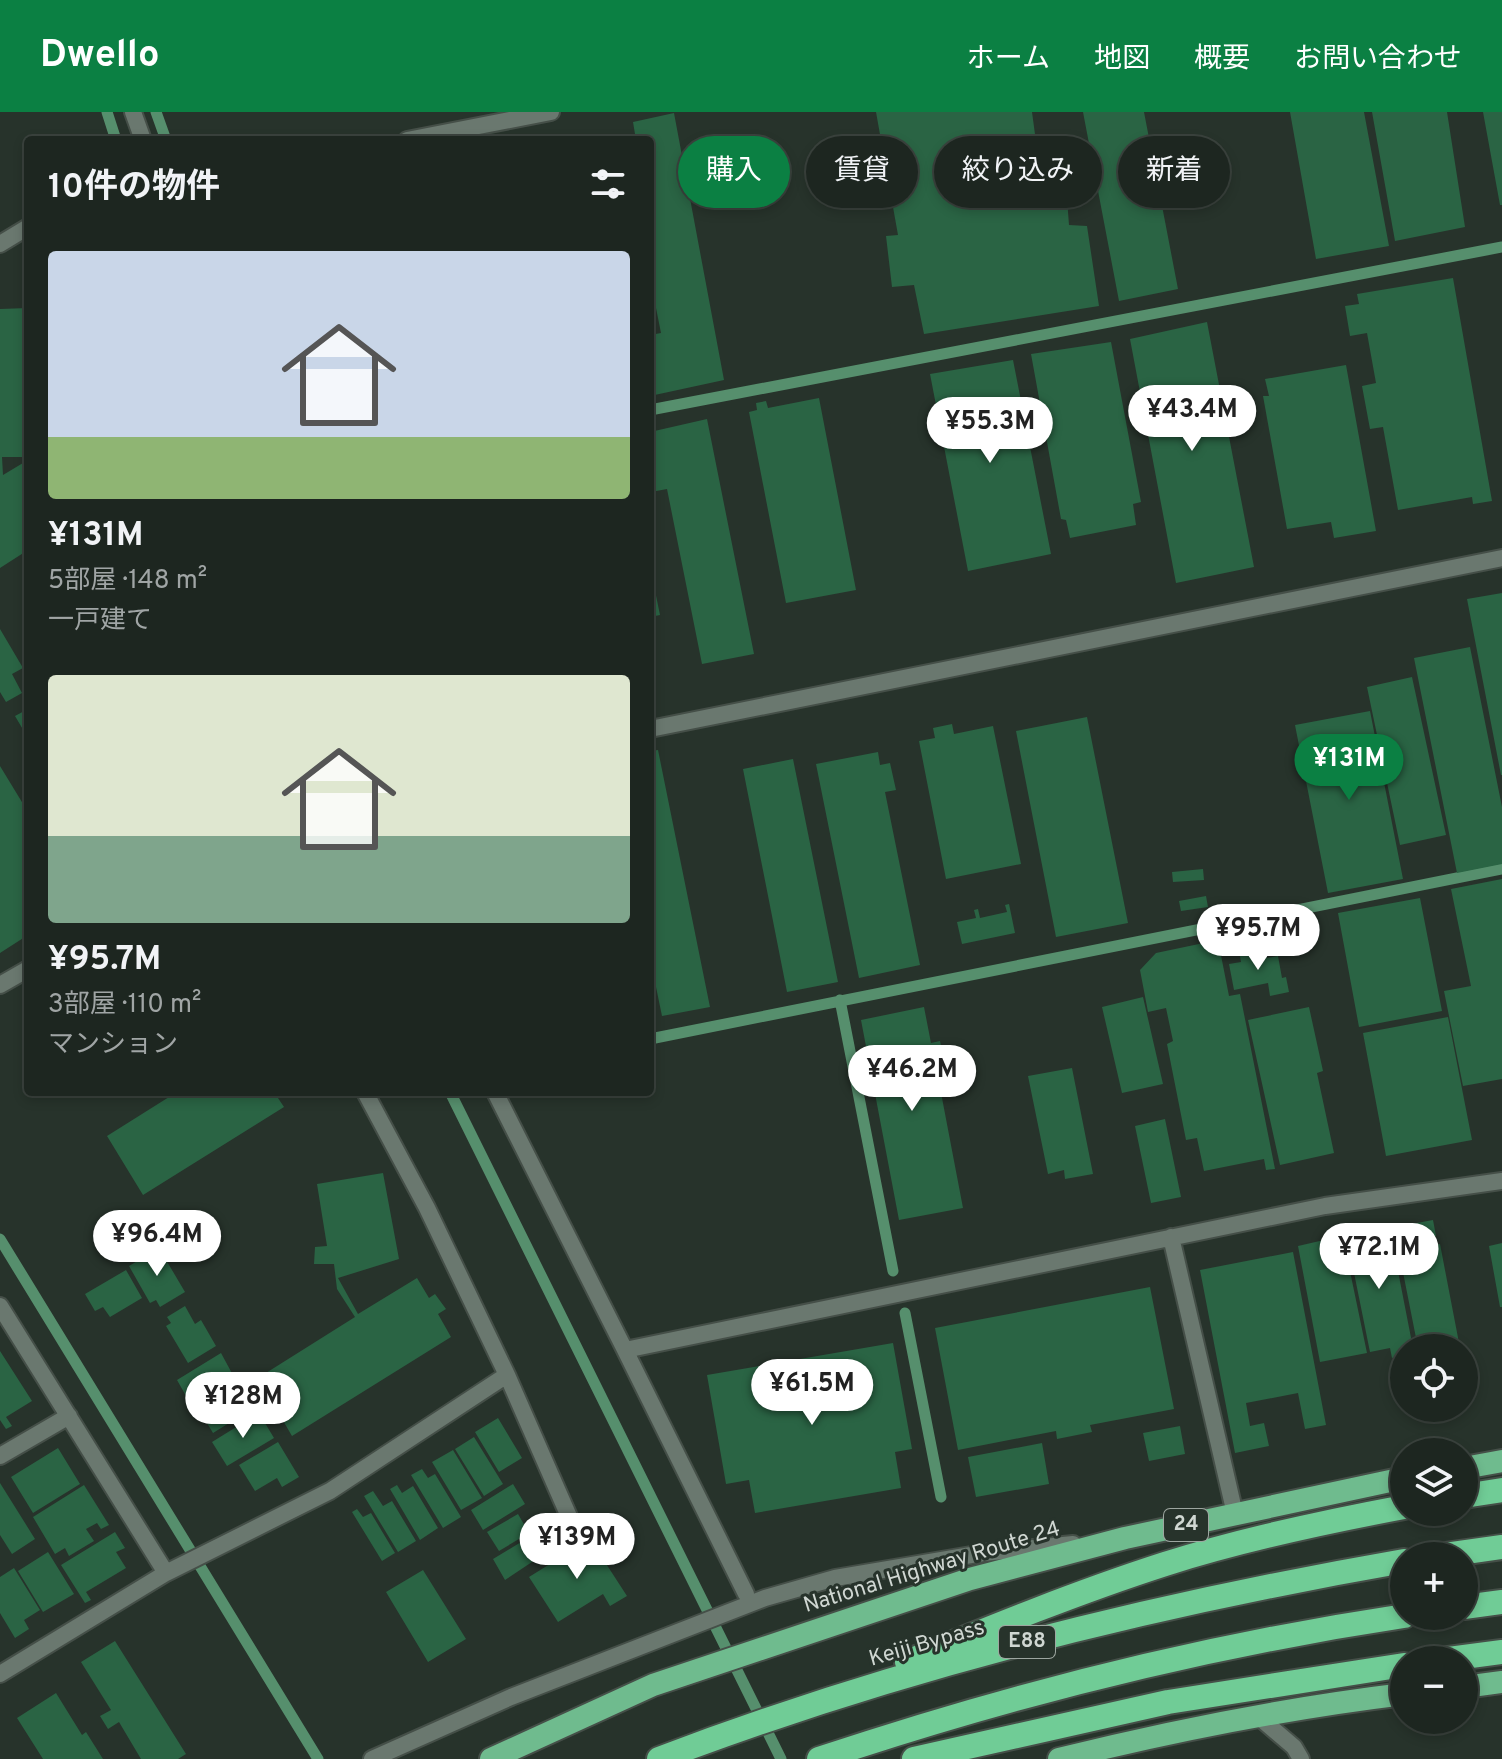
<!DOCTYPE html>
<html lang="ja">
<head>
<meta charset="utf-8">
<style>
	:root { --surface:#1d2620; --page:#2a322d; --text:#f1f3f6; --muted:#a0a5a5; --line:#3b433e; --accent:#0b8043 }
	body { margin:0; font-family:Overpass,"Noto Sans JP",sans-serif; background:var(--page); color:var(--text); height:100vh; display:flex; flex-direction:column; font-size:30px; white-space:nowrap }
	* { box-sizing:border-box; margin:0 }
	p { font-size:26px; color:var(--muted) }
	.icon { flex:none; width:44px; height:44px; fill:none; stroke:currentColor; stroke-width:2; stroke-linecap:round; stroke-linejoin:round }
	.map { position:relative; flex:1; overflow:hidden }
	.details { position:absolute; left:24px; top:24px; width:630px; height:960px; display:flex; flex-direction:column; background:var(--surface); border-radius:8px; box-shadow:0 4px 12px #0003,0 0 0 2px var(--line) }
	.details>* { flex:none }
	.guide { position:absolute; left:678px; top:24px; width:704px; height:72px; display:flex; gap:16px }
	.fabs { position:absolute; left:1390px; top:1222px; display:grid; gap:16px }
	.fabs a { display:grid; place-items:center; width:88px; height:88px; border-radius:50%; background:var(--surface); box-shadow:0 4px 12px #0003,0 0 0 2px var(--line); font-size:40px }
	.price { position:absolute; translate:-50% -68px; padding:0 18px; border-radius:28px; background:#fff; color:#222; font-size:26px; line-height:52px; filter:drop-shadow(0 2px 4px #0008) }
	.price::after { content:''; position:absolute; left:50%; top:48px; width:24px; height:18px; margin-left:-12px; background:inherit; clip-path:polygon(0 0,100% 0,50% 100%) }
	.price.on { background:var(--accent); color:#fff }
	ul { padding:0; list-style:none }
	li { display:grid; align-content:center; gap:16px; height:424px; padding:0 24px }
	li span { display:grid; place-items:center; height:248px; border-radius:8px; color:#555 }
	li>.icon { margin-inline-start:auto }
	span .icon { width:144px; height:144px; fill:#fffc; stroke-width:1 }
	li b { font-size:34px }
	h2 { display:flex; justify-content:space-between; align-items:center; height:96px; padding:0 24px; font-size:34px }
	.pill { padding:0 28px; border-radius:36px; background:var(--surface); box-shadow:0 4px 12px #0003,0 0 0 2px var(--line); font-size:28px; line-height:72px }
	.pill.on { background:var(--accent); color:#fff }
	header { display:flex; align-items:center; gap:48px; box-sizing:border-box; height:112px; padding:0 40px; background:var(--accent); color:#fff }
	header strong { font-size:38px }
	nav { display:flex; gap:44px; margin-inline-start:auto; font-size:28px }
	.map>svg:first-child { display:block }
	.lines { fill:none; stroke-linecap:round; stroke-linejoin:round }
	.stream { stroke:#568f6d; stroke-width:11 }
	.building { fill:#2a6444 }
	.minor-casing { stroke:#454f48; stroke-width:20 }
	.trunk-casing { stroke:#454f48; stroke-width:26 }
	.motorway-casing { stroke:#454f48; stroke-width:28 }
	.minor { stroke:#6a786f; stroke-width:16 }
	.trunk { stroke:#6fbb8e; stroke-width:22 }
	.motorway { stroke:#70cc96; stroke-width:24 }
	.labels { text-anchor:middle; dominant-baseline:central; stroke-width:6; stroke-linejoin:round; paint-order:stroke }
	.shield { fill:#27332b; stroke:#9da6a0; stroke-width:2 }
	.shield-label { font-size:20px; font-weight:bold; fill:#d0d7d2 }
	.street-label { font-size:22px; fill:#d0d7d2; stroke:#27332b }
</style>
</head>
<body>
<header>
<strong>Dwello</strong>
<nav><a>ホーム</a><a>地図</a><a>概要</a><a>お問い合わせ</a></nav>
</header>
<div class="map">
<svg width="1502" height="1647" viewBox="0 0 1502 1647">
	<rect width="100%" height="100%" fill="#27332b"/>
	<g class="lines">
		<path class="stream" d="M 107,0 L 116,28
			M 156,0 L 166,28
			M 650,298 L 1502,135
			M 840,888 L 893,1159
			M 650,927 L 1502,757
			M 450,980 L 781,1647
			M 0,1127 L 318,1647
			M 905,1201 L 941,1385"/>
	</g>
	<path class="building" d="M 876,0 L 1032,0 L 1039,52 L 1064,47 L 1069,113 L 1087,114 L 1099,194 L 924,222 L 914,173 L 892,175 L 886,124 L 898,123 Z
		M 1083,0 L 1144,0 L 1178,177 L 1119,189 Z
		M 1290,0 L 1364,0 L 1389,134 L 1316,147 Z
		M 1372,0 L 1447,0 L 1465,115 L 1395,129 Z
		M 1483,0 L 1502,0 L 1502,93 L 1500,93 Z
		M 674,1 L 724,268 L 650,284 L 650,223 L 661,221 L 650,166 L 650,28 L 636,28 L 633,10 Z
		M 1453,166 L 1492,389 L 1473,392 L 1472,385 L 1398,398 L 1383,315 L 1370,317 L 1362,274 L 1376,271 L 1367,221 L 1350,224 L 1345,194 L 1359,192 L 1357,182 Z
		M 28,196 L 28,345 L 2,345 L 3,363 L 28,348 L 28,438 L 0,456 L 0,197 Z
		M 1207,210 L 1254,455 L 1176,471 L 1130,227 Z
		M 1111,230 L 1141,390 L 1133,392 L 1136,413 L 1070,426 L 1066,408 L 1061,407 L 1031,242 Z
		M 1013,248 L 1051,442 L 968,459 L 930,262 Z
		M 1346,253 L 1376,419 L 1334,426 L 1331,410 L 1287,417 L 1263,284 L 1269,284 L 1265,267 Z
		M 819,286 L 856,478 L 786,491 L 749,300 L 757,298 L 756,291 L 766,289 L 768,296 Z
		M 707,307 L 754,542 L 702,552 L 667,377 L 651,380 L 650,320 Z
		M 651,459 L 660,503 L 650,505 L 650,460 Z
		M 1502,481 L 1502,663 L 1501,663 L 1467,487 Z
		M 0,517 L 23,556 L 12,562 L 22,581 L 6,590 L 0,580 Z
		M 1470,535 L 1502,695 L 1502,752 L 1457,761 L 1414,546 Z
		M 1412,565 L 1446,723 L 1400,733 L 1367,575 Z
		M 28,597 L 28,626 L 15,604 Z
		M 1370,599 L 1403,767 L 1328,781 L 1295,613 Z
		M 1087,605 L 1128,811 L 1056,825 L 1016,619 Z
		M 952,612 L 954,622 L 993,614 L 1021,752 L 946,767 L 919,629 L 935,626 L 933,616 Z
		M 658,638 L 710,895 L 662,904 L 650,846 L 650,639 Z
		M 878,640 L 880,653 L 890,651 L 896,678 L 885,680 L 920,853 L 859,866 L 816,652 Z
		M 793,647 L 838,870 L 787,880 L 743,657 Z
		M 0,654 L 28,700 L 28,823 L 0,841 Z
		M 1203,757 L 1204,768 L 1173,770 L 1172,760 Z
		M 1502,767 L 1502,967 L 1463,974 L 1444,879 L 1471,874 L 1451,777 Z
		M 1206,784 L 1208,795 L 1181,799 L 1179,789 Z
		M 1420,786 L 1442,899 L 1359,915 L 1338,801 Z
		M 1009,792 L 1015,821 L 962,832 L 957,810 L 976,806 L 974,798 L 978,797 L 980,806 L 1007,800 L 1005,793 Z
		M 1218,828 L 1229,884 L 1240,882 L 1275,1057 L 1266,1058 L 1264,1047 L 1204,1059 L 1197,1026 L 1186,1028 L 1167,932 L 1173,929 L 1166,896 L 1148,900 L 1140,858 L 1156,841 Z
		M 1265,834 L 1267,846 L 1278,844 L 1282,866 L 1286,865 L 1289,880 L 1270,884 L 1268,871 L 1234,878 L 1229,852 L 1241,850 L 1239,839 Z
		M 1143,885 L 1163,972 L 1122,981 L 1102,895 Z
		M 924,895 L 931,931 L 940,929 L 943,942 L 934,944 L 963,1096 L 899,1108 L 861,908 Z
		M 1309,895 L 1323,959 L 1317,961 L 1334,1041 L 1280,1053 L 1248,908 Z
		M 1448,905 L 1472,1028 L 1386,1044 L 1363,921 Z
		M 1072,956 L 1093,1062 L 1065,1067 L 1064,1058 L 1048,1062 L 1028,964 Z
		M 177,980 L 274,980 L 284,995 L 143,1083 L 107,1024 Z
		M 1165,1007 L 1181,1085 L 1151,1091 L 1135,1014 Z
		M 383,1061 L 399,1147 L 338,1166 L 358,1202 L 417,1166 L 429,1186 L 435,1182 L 446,1197 L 438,1202 L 451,1225 L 292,1324 L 258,1266 L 355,1205 L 337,1177 L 334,1152 L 314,1152 L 315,1135 L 327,1134 L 317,1072 Z
		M 1433,1108 L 1436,1124 L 1398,1132 L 1395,1115 Z
		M 1390,1118 L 1413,1236 L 1404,1236 L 1404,1243 L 1392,1246 L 1390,1236 L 1370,1240 L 1349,1136 L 1330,1140 L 1328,1130 Z
		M 1324,1128 L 1327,1143 L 1346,1140 L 1367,1241 L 1320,1250 L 1298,1134 Z
		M 1502,1131 L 1502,1195 L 1500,1195 L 1489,1134 Z
		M 1440,1132 L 1460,1236 L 1418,1236 L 1399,1140 Z
		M 159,1136 L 185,1180 L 160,1195 L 156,1188 L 150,1191 L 129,1154 Z
		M 1293,1140 L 1326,1313 L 1305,1317 L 1298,1281 L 1246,1291 L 1250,1314 L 1264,1311 L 1269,1334 L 1235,1341 L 1200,1158 Z
		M 126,1158 L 142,1186 L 110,1205 L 103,1195 L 95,1199 L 85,1182 Z
		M 1150,1175 L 1174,1297 L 1090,1313 L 1092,1320 L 1057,1327 L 1056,1319 L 958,1338 L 935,1216 Z
		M 185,1194 L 195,1212 L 201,1208 L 216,1234 L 188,1251 L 166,1214 L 171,1211 L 167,1205 Z
		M 893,1231 L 912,1337 L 895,1340 L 901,1376 L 755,1401 L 749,1368 L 726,1372 L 707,1263 Z
		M 0,1239 L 32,1289 L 6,1305 L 12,1314 L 6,1317 L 0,1308 Z
		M 221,1241 L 234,1265 L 190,1291 L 177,1268 Z
		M 239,1268 L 255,1295 L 213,1321 L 196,1293 Z
		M 259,1301 L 274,1326 L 227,1354 L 212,1330 Z
		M 498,1306 L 522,1346 L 499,1360 L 475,1320 Z
		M 1180,1314 L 1185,1342 L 1149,1349 L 1143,1321 Z
		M 474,1325 L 503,1372 L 484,1384 L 455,1337 Z
		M 278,1330 L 299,1365 L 282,1375 L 277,1366 L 255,1379 L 239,1353 Z
		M 1042,1331 L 1049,1372 L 976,1385 L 968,1345 Z
		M 58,1336 L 80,1372 L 33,1401 L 11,1365 Z
		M 453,1338 L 482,1386 L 461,1398 L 432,1350 Z
		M 422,1357 L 428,1366 L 435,1362 L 461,1405 L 443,1416 L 411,1363 Z
		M 0,1371 L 35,1427 L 12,1442 L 0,1423 Z
		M 513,1372 L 525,1392 L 483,1418 L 471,1398 Z
		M 84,1373 L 109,1413 L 101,1417 L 97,1411 L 86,1417 L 94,1429 L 69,1444 L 65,1436 L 55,1442 L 33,1405 Z
		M 397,1373 L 402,1381 L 413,1374 L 438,1416 L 420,1428 L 390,1377 Z
		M 373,1379 L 383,1394 L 392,1389 L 416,1429 L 398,1440 L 364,1384 Z
		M 357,1397 L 363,1405 L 371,1401 L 395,1441 L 382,1449 L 352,1400 Z
		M 518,1402 L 529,1421 L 499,1439 L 487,1420 Z
		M 115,1420 L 125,1436 L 116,1440 L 126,1456 L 86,1480 L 91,1488 L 85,1491 L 61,1453 Z
		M 531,1424 L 536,1433 L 544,1429 L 550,1438 L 505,1468 L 493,1447 Z
		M 590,1427 L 627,1484 L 610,1494 L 603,1482 L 558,1510 L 529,1465 Z
		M 48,1440 L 74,1482 L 43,1500 L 18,1459 Z
		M 14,1456 L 40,1498 L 24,1508 L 29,1517 L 15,1526 L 0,1501 L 0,1465 Z
		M 423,1458 L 466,1527 L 428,1550 L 386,1480 Z
		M 115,1529 L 186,1642 L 178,1647 L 141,1647 L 119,1610 L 108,1617 L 100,1604 L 111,1598 L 81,1550 Z
		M 56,1581 L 82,1623 L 86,1620 L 103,1647 L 43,1647 L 17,1606 Z"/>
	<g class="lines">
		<defs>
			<path id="minor" d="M 133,0 L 143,28
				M 407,28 L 551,0
				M 0,132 L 28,115
				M 650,617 L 1502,446
				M 0,873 L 28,857
				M 495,980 L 625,1238 L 1325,1094 L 1502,1069
				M 1171,1125 L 1235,1402
				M 0,1194 L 166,1461
				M 625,1238 L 746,1482
				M 507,1263 L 574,1416
				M 0,1344 L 69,1304
				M 0,1562 L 166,1461 L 330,1379 L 507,1263 L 427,1096 L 365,980
				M 1260,1606 L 1294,1635 L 1301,1647
				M 372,1647 L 511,1585 L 765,1486 L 835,1466 L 983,1441 L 1073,1432"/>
			<path id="trunk" d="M 1464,1356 L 1502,1349
				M 1464,1575 L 1502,1570
				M 491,1647 L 653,1573 L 970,1467 L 1125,1426 L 1404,1366
				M 1059,1647 C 1172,1619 1288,1596 1404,1582"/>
			<path id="motorway" d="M 1464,1384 L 1502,1378
				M 1438,1444 L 1502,1435
				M 1464,1495 L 1502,1490
				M 1441,1548 L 1502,1540
				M 907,1550 C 992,1515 1078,1480 1165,1452 C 1243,1427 1324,1410 1404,1395
				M 659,1647 C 900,1555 1151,1493 1404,1449
				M 819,1647 C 1010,1583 1205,1534 1404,1504
				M 914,1647 L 1168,1590 L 1404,1553"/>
		</defs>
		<use href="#minor" class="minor-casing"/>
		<use href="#trunk" class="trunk-casing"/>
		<use href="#motorway" class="motorway-casing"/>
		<use href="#minor" class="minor"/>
		<use href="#trunk" class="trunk"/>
		<use href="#motorway" class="motorway"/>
	</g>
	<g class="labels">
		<g class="shield">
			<rect x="1164" y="1397" width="44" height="32" rx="6"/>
			<rect x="999" y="1514" width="56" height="32" rx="6"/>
		</g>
		<g class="shield-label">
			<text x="1186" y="1413">24</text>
			<text x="1027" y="1530">E88</text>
		</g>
		<g class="street-label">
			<text transform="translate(932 1456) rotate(-17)">National Highway Route 24</text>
			<text transform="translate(927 1532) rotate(-16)">Keiji Bypass</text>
		</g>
	</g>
</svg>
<div class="fabs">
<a><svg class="icon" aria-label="locate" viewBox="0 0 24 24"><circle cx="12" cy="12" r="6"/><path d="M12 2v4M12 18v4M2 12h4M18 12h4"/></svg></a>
<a><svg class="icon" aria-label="layers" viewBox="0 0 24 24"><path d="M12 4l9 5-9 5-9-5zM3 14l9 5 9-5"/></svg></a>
<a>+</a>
<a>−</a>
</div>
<b class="price" style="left:1192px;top:341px">¥43.4M</b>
<b class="price" style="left:990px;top:353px">¥55.3M</b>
<b class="price on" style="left:1349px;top:690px">¥131M</b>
<b class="price" style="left:1258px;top:860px">¥95.7M</b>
<b class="price" style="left:912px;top:1001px">¥46.2M</b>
<b class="price" style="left:157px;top:1166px">¥96.4M</b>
<b class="price" style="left:1379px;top:1179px">¥72.1M</b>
<b class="price" style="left:812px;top:1315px">¥61.5M</b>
<b class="price" style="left:243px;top:1328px">¥128M</b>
<b class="price" style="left:577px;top:1469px">¥139M</b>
<div class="guide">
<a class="pill on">購入</a>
<a class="pill">賃貸</a>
<a class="pill">絞り込み</a>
<a class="pill">新着</a>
</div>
<section class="details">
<h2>10件の物件<svg class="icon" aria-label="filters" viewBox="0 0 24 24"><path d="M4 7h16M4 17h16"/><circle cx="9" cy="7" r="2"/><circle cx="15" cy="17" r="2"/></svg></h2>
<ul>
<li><span style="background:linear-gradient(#c9d6e8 75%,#8fb573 0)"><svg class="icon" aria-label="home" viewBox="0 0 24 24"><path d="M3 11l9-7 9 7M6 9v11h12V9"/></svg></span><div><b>¥131M</b><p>5部屋 · 148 m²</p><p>一戸建て</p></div></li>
<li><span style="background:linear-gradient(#dfe7d0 65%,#7fa58c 0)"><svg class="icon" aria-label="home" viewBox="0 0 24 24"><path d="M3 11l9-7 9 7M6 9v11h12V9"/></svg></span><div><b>¥95.7M</b><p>3部屋 · 110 m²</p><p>マンション</p></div></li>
</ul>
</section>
</div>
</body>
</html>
